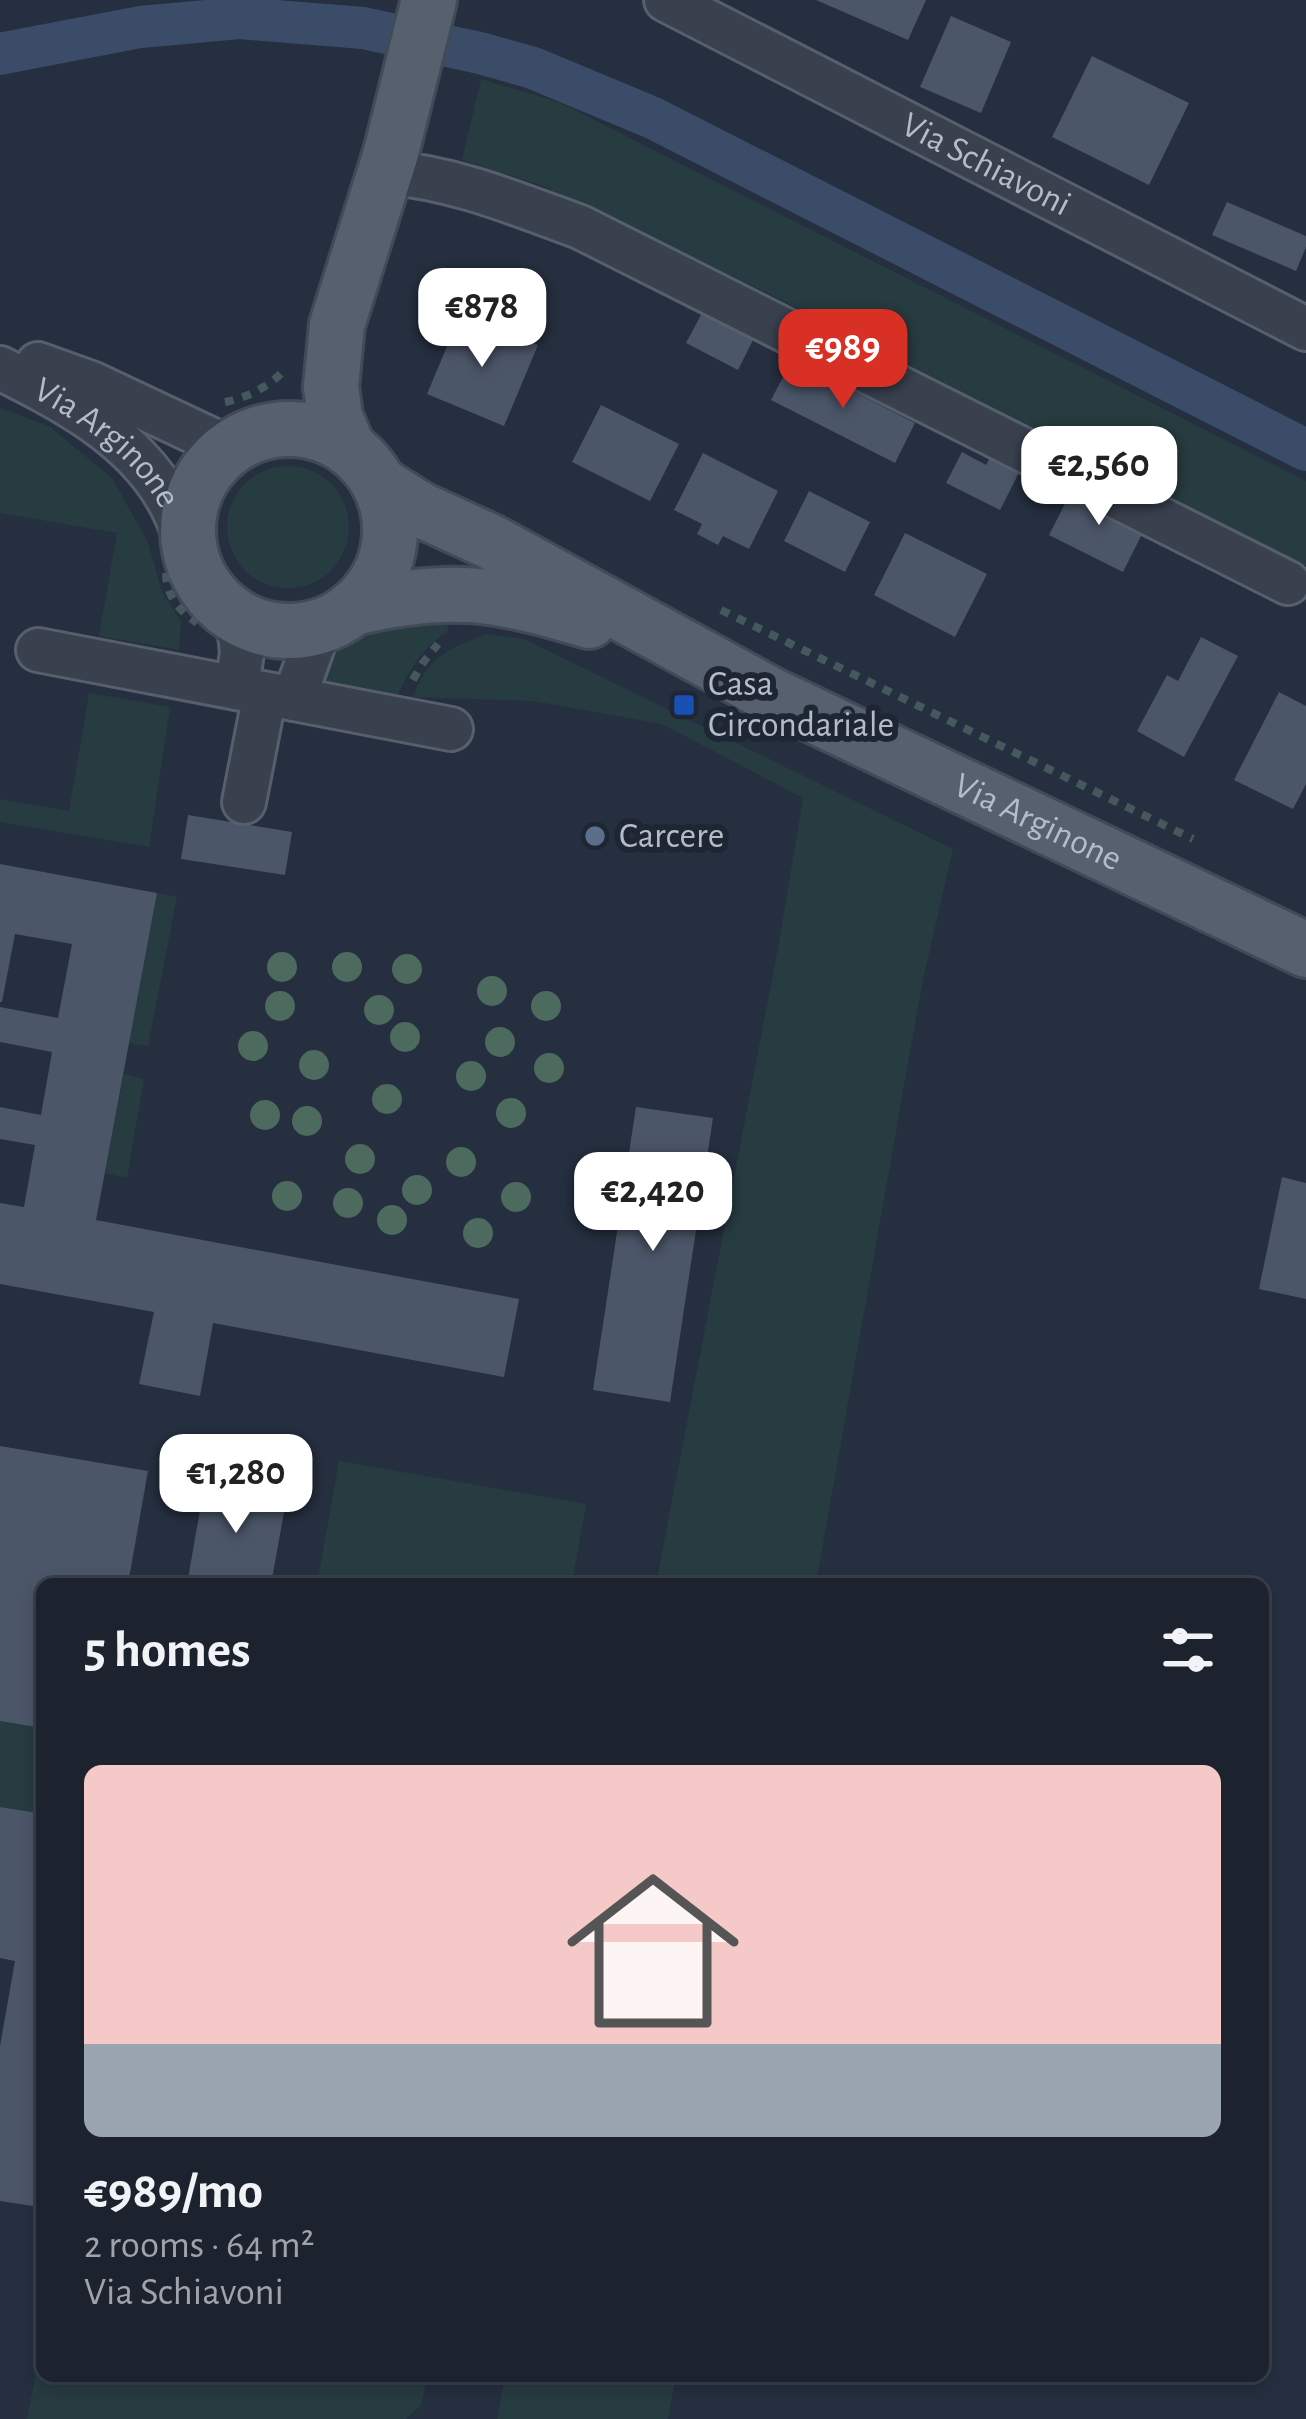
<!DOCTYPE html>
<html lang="en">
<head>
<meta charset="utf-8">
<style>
	:root { --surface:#1c232f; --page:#252b37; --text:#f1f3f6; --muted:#a0a4aa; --line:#3a404b; --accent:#d93025 }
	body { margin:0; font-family:"Alegreya Sans",sans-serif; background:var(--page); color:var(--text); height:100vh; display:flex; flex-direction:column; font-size:45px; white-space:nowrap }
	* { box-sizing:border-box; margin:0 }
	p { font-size:39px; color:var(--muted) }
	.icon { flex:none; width:66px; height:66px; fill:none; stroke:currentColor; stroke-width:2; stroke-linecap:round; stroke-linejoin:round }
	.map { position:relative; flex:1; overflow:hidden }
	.sheet { position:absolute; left:36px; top:1578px; width:1233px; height:804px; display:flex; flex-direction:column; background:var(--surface); border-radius:18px; box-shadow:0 6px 18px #0003,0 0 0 3px var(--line) }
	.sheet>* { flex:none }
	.price { position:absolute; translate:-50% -102px; padding:0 27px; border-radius:24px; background:#fff; color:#222; font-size:39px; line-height:78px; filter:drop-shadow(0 3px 6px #0008) }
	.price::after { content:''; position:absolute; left:50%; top:72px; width:36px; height:27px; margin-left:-18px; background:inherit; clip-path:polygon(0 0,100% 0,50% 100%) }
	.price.current { background:var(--accent); color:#fff }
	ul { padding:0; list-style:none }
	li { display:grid; align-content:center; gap:24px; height:636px; padding:0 48px }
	li span { display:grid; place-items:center; height:372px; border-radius:18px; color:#555 }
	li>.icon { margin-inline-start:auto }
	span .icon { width:216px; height:216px; fill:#fffc; stroke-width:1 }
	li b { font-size:51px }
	h2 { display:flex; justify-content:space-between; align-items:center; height:144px; padding:0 48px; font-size:51px }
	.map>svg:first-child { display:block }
	.green { fill:#273c40 }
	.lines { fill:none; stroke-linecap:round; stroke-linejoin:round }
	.canal { stroke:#3b4c68; stroke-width:42 }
	.building { fill:#4b5668 }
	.minor-casing { stroke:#575f6c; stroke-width:48 }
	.major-casing { stroke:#424a58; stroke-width:60 }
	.path { stroke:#45595d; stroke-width:8; stroke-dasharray:9 9; stroke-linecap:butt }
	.minor { stroke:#39414f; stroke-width:42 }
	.major { stroke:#57606f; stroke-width:54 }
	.tree { fill:#4d6a5f }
	.transit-dot { fill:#1a4fb4; stroke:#1e2634; stroke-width:4.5 }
	.service-dot { fill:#5c6f8a; stroke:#1e2634; stroke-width:4.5 }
	.labels { text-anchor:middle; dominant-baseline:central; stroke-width:12; stroke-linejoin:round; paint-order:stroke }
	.street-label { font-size:36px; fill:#b5bcc9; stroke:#1e2634 }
	.poi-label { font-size:36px; fill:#b5bcc9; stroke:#1e2634; text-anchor:start }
</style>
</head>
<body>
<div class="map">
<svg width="1306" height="2419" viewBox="0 0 1306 2419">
	<rect width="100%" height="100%" fill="#252f3f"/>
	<path class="green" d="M 481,79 L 561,103 L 1306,481 L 1306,566 L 765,292 L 543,186 L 462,160 Z
		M 0,408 L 49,426 L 112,478 L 148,542 L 162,592 L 181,621 L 179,650 L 99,636 L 117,533 L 0,513 Z
		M227 527a61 61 0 1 1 122 0a61 61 0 1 1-122 0Z
		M 441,609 L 449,630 C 423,648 410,667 398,695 L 318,680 L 328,656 L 361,631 Z
		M 487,634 L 524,639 L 953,849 L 922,984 L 816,1584 L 656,1584 L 779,943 L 803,798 L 662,724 L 533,701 L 413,697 C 427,657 449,648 487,634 Z
		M 89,693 L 170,707 L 149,847 L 0,822 L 0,799 L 69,811 Z
		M 157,893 L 177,897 L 148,1046 L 129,1043 Z
		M 124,1074 L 144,1079 L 127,1178 L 105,1173 Z
		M 339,1461 L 586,1504 L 572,1584 L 317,1584 Z
		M 0,1721 L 42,1728 L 42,1788 L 38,1813 L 0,1807 Z
		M 42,2343 L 42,2376 L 427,2376 L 422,2404 L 406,2419 L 27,2419 Z
		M 505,2376 L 676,2376 L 668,2419 L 497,2419 Z"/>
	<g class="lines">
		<path class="canal" d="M 0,54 L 140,27 L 239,18 L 363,28 L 480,53 L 533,68 L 653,118 L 1306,450"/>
	</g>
	<path class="building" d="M 816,0 L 926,0 L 908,40 Z
		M 951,16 L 1011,42 L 981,113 L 920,87 Z
		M 1092,56 L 1189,103 L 1149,185 L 1052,137 Z
		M 1227,202 L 1306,236 L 1306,247 L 1296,271 L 1212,235 Z
		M 709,300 L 760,326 L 738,370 L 686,343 Z
		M 461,313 L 538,345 L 504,426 L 427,394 Z
		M 792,360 L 915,423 L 895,463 L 771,400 Z
		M 601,405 L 679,444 L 650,501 L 572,462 Z
		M 998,443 L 1027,457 L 1000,510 L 946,483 L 962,452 L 986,465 Z
		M 703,453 L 778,491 L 749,549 L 723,536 L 718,545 L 697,534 L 702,524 L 674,510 Z
		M 1075,484 L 1148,522 L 1123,572 L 1049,535 Z
		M 809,491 L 870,522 L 845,572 L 784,541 Z
		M 905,533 L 987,574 L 955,637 L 874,595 Z
		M 1201,637 L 1238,656 L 1184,757 L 1137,731 L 1167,675 L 1178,681 Z
		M 1279,692 L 1306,706 L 1306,784 L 1293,809 L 1234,780 Z
		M 188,815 L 292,832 L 285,875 L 181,859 Z
		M 0,864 L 157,893 L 96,1220 L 519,1299 L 504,1377 L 213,1323 L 200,1396 L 139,1384 L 154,1312 L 0,1284 L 0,1203 L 24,1207 L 35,1145 L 0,1139 L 0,1107 L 41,1115 L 52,1052 L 0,1042 L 0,1007 L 58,1018 L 72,944 L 15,934 L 2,1002 L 0,1002 Z
		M 636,1107 L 713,1118 L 670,1402 L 593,1390 Z
		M 1282,1177 L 1306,1183 L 1306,1299 L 1259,1289 Z
		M 0,1446 L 148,1471 L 128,1584 L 42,1584 L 42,1728 L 0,1721 Z
		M 205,1482 L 287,1496 L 271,1584 L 187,1584 Z
		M 40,1802 L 42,1802 L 42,2188 L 39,2207 L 0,2201 L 0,2046 L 15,1961 L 0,1958 L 0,1807 L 38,1813 Z"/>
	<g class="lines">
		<defs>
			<g id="minor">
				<path id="s1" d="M 666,0 L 1306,329"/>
				<path d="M 385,172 C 455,178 514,203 580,227 L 1288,583"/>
				<path d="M 38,364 L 91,383 L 229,448"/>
				<path id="s2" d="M 0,368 C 63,400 132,435 168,499 C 176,512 181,528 188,542"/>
				<path d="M 38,650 L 451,729"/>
				<path d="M 237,688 L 242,652 L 238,617"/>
				<path d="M 294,699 L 320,626"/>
				<path d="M 244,802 L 265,694"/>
			</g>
			<g id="major">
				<circle cx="289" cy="530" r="101"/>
				<path d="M 348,448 L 335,417 L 331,387 L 337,325 L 391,153 L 429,0"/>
				<path id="s3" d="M 379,484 L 419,509 L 491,542 L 769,694 L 1306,950"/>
				<path d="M 353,608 C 449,585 497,593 589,621"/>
			</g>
		</defs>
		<use href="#minor" class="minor-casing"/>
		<use href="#major" class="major-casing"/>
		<path class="path" d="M 225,402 C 246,398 271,386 284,370
			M 166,573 C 166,596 179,610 197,623
			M 721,610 L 1193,839
			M 413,680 L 422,664 L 438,644"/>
		<use href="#minor" class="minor"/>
		<use href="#major" class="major"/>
	</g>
	<g class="tree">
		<circle cx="282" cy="967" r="15"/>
		<circle cx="347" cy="967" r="15"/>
		<circle cx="407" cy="969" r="15"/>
		<circle cx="492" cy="991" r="15"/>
		<circle cx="280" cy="1006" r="15"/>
		<circle cx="546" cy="1006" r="15"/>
		<circle cx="379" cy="1010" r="15"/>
		<circle cx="405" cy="1037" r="15"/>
		<circle cx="500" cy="1042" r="15"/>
		<circle cx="253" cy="1046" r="15"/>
		<circle cx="314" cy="1065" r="15"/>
		<circle cx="549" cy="1068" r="15"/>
		<circle cx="471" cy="1076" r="15"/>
		<circle cx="387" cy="1099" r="15"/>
		<circle cx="511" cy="1113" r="15"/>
		<circle cx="265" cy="1115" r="15"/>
		<circle cx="307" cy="1121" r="15"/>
		<circle cx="360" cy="1159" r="15"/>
		<circle cx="461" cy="1162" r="15"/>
		<circle cx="417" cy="1190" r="15"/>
		<circle cx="287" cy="1196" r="15"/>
		<circle cx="516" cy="1197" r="15"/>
		<circle cx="348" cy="1203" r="15"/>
		<circle cx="392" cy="1220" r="15"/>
		<circle cx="478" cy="1233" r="15"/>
	</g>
	<rect class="transit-dot" x="672" y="693" width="24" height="24" rx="6"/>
	<circle class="service-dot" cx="595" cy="836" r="12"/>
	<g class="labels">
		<g class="street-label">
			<text stroke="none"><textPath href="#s1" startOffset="360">Via Schiavoni</textPath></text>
			<text stroke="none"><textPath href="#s2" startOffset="132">Via Arginone</textPath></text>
			<text stroke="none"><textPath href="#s3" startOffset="741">Via Arginone</textPath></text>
		</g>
		<g class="poi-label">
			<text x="708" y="684">Casa<tspan x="708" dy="41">Circondariale</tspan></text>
			<text x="619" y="836">Carcere</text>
		</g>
	</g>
</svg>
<b class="price" style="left:482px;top:370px">€878</b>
<b class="price current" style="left:843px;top:411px">€989</b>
<b class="price" style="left:1099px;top:528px">€2,560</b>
<b class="price" style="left:653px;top:1254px">€2,420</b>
<b class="price" style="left:236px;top:1536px">€1,280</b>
<section class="sheet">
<h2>5 homes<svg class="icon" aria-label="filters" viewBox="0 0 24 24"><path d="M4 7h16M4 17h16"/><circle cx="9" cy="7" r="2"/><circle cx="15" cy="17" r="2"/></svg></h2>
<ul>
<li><span style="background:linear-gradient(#f6c9c9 75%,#9aa5b1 0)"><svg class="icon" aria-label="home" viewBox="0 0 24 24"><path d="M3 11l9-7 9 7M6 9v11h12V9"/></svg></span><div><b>€989/mo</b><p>2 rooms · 64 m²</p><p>Via Schiavoni</p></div></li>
</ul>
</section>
</div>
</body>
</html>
